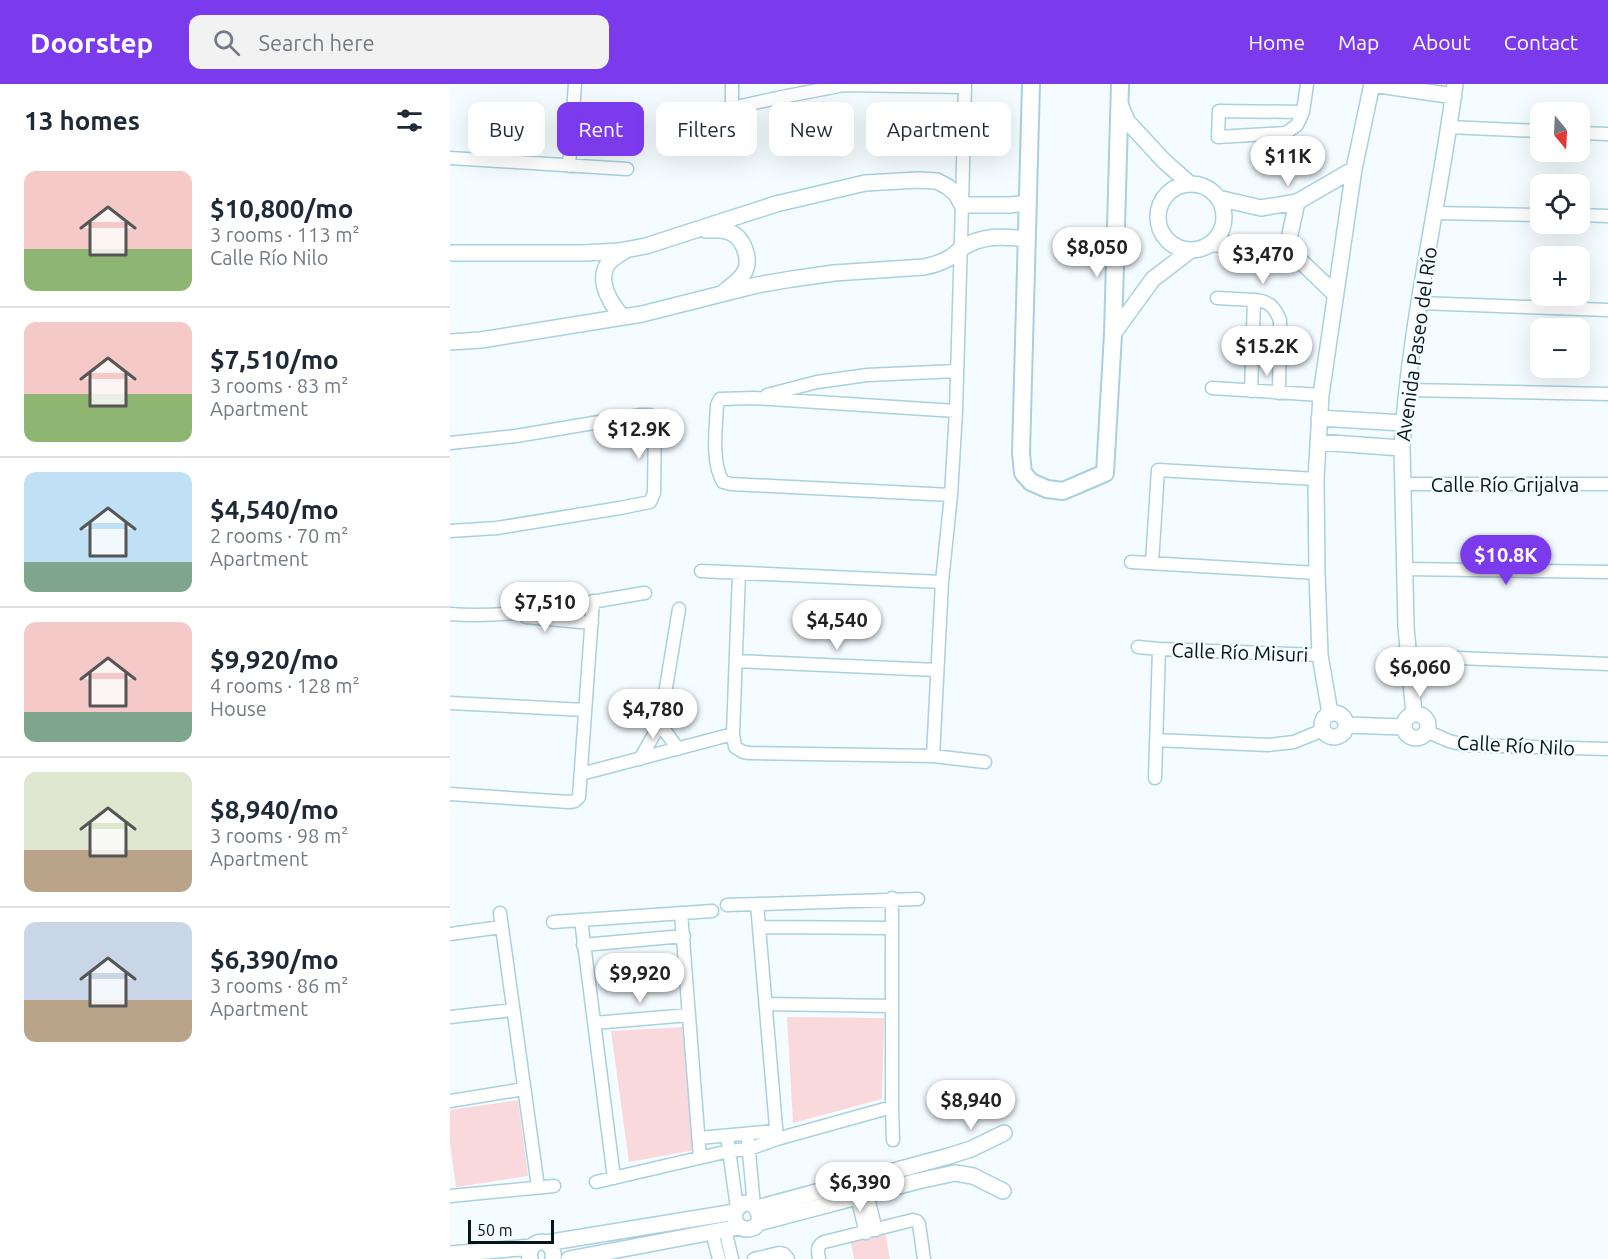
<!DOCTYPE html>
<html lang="en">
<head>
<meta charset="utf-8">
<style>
	:root { --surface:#fff; --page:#f2f2f3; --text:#1f2937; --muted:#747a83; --line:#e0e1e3; --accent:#7c3aed }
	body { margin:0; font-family:Ubuntu,sans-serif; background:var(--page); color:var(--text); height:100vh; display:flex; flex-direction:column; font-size:22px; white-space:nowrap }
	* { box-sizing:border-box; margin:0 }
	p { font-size:20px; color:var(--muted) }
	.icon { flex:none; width:33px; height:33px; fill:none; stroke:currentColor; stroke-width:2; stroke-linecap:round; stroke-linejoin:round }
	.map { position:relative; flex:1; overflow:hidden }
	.details { display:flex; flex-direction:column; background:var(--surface); width:450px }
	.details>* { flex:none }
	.hud { position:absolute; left:18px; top:18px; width:570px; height:54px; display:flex; gap:12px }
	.needle { width:39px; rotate:162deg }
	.tools { position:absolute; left:1080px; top:18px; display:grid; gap:12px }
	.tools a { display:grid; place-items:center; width:60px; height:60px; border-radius:12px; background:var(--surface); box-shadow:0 6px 24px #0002; font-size:30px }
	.scale { position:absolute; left:18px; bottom:15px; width:86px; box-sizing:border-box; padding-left:6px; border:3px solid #06151a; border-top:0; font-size:16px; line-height:21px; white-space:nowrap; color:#06151a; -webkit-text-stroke:4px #f4fcff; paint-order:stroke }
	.price { position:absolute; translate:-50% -51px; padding:0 14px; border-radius:21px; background:#fff; color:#222; font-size:20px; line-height:39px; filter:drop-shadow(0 2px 3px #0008) }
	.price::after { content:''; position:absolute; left:50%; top:36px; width:18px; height:14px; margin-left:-9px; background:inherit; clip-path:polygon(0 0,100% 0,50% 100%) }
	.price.on { background:var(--accent); color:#fff }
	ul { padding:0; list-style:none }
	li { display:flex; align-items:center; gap:18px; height:150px; padding:0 24px }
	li+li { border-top:2px solid var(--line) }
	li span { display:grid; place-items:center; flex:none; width:168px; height:120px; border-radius:12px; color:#555 }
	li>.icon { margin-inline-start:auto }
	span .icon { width:72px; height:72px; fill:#fffc; stroke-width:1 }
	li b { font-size:26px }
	h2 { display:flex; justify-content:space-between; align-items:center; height:72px; padding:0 24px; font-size:26px }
	.chip { padding:0 21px; border-radius:12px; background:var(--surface); box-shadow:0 6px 24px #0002; font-size:21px; line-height:54px }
	.chip.on { background:var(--accent); color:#fff }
	header { display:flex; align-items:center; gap:36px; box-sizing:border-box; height:84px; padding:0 30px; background:var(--accent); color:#fff }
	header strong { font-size:28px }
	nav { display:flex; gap:33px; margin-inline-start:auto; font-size:21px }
	.search { width:420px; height:54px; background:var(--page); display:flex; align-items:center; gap:15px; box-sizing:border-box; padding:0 21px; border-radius:12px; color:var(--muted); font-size:22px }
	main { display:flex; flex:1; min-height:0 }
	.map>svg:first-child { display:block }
	.green { fill:#f9d9db }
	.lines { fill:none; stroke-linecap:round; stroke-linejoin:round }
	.minor-casing { stroke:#a9d0df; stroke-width:15 }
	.tertiary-casing { stroke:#a9d0df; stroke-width:18 }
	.secondary-casing { stroke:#a9d0df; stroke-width:20 }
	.minor { stroke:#fff; stroke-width:12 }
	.tertiary { stroke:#fff; stroke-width:15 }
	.secondary { stroke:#fff; stroke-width:16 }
	.labels { text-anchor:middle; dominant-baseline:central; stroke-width:5; stroke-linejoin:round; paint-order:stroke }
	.street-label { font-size:20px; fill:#06151a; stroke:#f4fcff }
</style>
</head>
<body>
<header>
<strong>Doorstep</strong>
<div class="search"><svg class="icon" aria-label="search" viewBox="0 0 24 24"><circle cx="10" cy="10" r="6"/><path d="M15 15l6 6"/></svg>Search here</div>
<nav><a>Home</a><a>Map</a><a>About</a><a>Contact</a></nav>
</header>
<main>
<section class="details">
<h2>13 homes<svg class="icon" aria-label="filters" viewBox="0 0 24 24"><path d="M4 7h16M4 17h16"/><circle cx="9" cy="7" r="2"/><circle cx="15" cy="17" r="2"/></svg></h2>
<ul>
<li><span style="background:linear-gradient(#f6c9c9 65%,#8fb573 0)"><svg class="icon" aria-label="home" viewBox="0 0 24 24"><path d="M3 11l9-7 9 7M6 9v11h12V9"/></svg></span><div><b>$10,800/mo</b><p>3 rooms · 113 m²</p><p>Calle Río Nilo</p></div></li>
<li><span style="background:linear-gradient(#f6c9c9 60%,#8fb573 0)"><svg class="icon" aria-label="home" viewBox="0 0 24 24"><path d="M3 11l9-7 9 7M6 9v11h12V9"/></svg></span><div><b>$7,510/mo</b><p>3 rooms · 83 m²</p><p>Apartment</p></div></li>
<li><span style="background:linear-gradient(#bfe0f5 75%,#7fa58c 0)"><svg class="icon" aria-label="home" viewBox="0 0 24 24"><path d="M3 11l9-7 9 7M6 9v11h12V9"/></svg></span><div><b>$4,540/mo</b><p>2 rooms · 70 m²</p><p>Apartment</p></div></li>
<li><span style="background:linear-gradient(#f6c9c9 75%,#7fa58c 0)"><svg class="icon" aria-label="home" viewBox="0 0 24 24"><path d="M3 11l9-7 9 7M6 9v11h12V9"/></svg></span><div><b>$9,920/mo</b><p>4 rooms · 128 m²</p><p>House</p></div></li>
<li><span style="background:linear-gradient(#dfe7d0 65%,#b9a48a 0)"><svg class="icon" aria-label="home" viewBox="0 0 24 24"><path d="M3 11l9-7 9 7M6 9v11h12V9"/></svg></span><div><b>$8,940/mo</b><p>3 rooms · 98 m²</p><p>Apartment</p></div></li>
<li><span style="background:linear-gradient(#c9d6e8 65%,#b9a48a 0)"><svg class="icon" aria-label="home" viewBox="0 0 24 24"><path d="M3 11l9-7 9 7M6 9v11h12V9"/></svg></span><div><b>$6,390/mo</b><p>3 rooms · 86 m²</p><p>Apartment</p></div></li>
</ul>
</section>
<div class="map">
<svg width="1158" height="1175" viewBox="0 0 1158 1175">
	<rect width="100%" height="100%" fill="#f4fcff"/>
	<path class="green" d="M 337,933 L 434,934 L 432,1015 L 343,1039 Z
		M 234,943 L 245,1066 L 179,1078 L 161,947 Z
		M 68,1016 L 78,1092 L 6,1103 L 0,1058 L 0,1026 Z
		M 435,1148 L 440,1175 L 404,1175 L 400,1154 Z"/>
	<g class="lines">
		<defs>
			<path id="minor" d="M 282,0 L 282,24
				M 769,27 L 853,28 L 847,41 L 836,49 L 768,53 Z
				M 853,28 L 857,0
				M 226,41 L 282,24 L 327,14 L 394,1 L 514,3
				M 998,43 L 1090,47
				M 1130,49 L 1158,50
				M 0,74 L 177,85
				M 119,82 L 125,0
				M 985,129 L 1090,131
				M 1130,131 L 1158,132
				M 767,214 L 804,216
				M 970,219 L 1158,226
				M 762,304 L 871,311
				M 957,306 L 1158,310
				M 801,307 L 804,216 C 819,217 824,222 830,236 L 829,309
				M 317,311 L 367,298 L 417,291 L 507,287
				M 0,359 L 66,352 L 191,331 L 200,331 L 205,336 L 204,409 L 200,418 L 170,424 L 47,444 L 0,447
				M 953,400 L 1158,400
				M 501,411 L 281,400 L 273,398 C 261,378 266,344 267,321 L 270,315 L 304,314 L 506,327
				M 681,478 L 867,489
				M 702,479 L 708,386 L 866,395
				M 955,485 L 1158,488
				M 251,487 L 492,498
				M 289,489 L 283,650 L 285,663 L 293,668 L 300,669 L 483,672 L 535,678
				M 0,530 C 65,535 130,519 195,509
				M 76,533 L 142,539
				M 688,563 L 709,565 L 870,571
				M 959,572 L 1158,580
				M 286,577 L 487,586
				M 0,619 L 135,626
				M 976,647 L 999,657 L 1014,661 L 1158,665
				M 706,656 L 818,661 L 844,658 L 873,646
				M 228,665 L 210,640 L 229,525
				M 483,672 L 492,498 L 501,411 L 506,327 L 512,121 L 515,0
				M 190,675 L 210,640
				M 131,690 L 283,650
				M 705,694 L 709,565
				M 0,710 L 119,718 L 125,717 L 129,713 L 143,517
				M 442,814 L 442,1023 L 443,1056
				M 307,820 L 327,1055
				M 277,821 L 468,815
				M 50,829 L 88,1103
				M 231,829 L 250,1074
				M 131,836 L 164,1094
				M 103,838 L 262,827
				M 309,843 L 442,844
				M 0,850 L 51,843
				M 133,861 L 234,852
				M 316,920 L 442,922
				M 0,933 L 63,926
				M 144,939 L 239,931
				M 0,1017 L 74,1005
				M 249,1054 L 326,1047
				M 298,1057 L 304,1122
				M 278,1059 L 287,1124
				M 146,1098 L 279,1067 L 299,1065 L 327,1055 L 442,1023
				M 417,1110 L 426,1146
				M 0,1112 L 104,1102
				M 407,1113 L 416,1149
				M 275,1145 L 282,1175
				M 262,1148 L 269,1175
				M 304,1175 L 329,1169 L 334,1170 L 338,1175
				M 369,1175 C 368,1167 366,1162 374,1158 L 463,1136 L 467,1137 L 469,1140 L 474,1175"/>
			<path id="tertiary" d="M 922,0 L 1004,12
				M 670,20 L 677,37 L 714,77 L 740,100
				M708 133a33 33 0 1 1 66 0a33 33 0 1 1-66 0Z
				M 768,114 L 811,124 L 847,118 L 904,85
				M 256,146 C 276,145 290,147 296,169 C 298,176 298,181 295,187 C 291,196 282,201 275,207
				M 760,160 L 809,160 L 837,164 L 885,210
				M 837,164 L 847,118
				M 0,169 L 134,169 L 169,167 L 196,162 L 326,120 L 415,99 L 468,96 L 487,97 L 498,103 L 506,110 L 512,121 L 560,121 L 577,119
				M 173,233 C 162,222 148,200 156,183 C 159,176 168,171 175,167
				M 663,250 L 703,195 L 741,166
				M 0,258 L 31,256 L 192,230 L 307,201 L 342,195 L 384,189 L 474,183 C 484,181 493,178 501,173 C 505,170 508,167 512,164 C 532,151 553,152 576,155
				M 869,334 L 953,339
				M 868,358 L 952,364
				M 880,629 L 870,571 L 867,489 L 866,395 L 871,311 L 904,85 L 922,0
				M872 641a12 12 0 1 1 24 0a12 12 0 1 1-24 0Z
				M 964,630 L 956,543 L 952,364 C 959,242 989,121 1005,0
				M954 642a12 12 0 1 1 24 0a12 12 0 1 1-24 0Z
				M 896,641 L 954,643
				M 307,1124 L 499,1072 L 521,1065 L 554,1049
				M 308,1139 L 468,1097 L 505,1089 L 523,1092 L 553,1107
				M 96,1159 L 285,1128 C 302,1101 323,1144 297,1145 C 287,1145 283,1136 285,1128
				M 0,1170 L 82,1163
				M 80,1175 C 76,1153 106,1152 103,1175
				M 119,1175 L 289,1143"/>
			<path id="secondary" d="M 581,0 L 571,369 L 573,389 L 581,398 L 597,405 L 613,407 L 655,389 L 663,250 L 670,0"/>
		</defs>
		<use href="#minor" class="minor-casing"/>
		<use href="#tertiary" class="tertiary-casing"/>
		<use href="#secondary" class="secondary-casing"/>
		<use href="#minor" class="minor"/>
		<use href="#tertiary" class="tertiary"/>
		<use href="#secondary" class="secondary"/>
	</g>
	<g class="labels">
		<g class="street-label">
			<text transform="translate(966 260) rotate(-82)">Avenida Paseo del Río</text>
			<text x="1055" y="400">Calle Río Grijalva</text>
			<text transform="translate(790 568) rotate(2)">Calle Río Misuri</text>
			<text transform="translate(1066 661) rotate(3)">Calle Río Nilo</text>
		</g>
	</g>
</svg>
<div class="tools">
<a><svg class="needle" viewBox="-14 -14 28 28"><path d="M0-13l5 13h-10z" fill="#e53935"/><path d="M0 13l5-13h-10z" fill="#747a83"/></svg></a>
<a><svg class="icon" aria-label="locate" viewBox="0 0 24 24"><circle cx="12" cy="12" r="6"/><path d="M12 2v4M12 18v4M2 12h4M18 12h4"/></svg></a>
<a>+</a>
<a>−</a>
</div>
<div class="scale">50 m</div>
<b class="price" style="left:838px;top:103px">$11K</b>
<b class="price" style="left:647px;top:194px">$8,050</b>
<b class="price" style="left:813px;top:201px">$3,470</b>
<b class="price" style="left:817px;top:293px">$15.2K</b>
<b class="price" style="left:189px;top:376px">$12.9K</b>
<b class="price on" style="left:1056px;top:502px">$10.8K</b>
<b class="price" style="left:95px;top:549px">$7,510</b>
<b class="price" style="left:387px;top:567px">$4,540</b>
<b class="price" style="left:970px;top:614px">$6,060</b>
<b class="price" style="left:203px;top:656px">$4,780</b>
<b class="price" style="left:190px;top:920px">$9,920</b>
<b class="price" style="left:521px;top:1047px">$8,940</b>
<b class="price" style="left:410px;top:1129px">$6,390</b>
<div class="hud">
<a class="chip">Buy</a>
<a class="chip on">Rent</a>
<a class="chip">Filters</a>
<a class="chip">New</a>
<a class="chip">Apartment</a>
</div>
</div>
</main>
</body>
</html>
